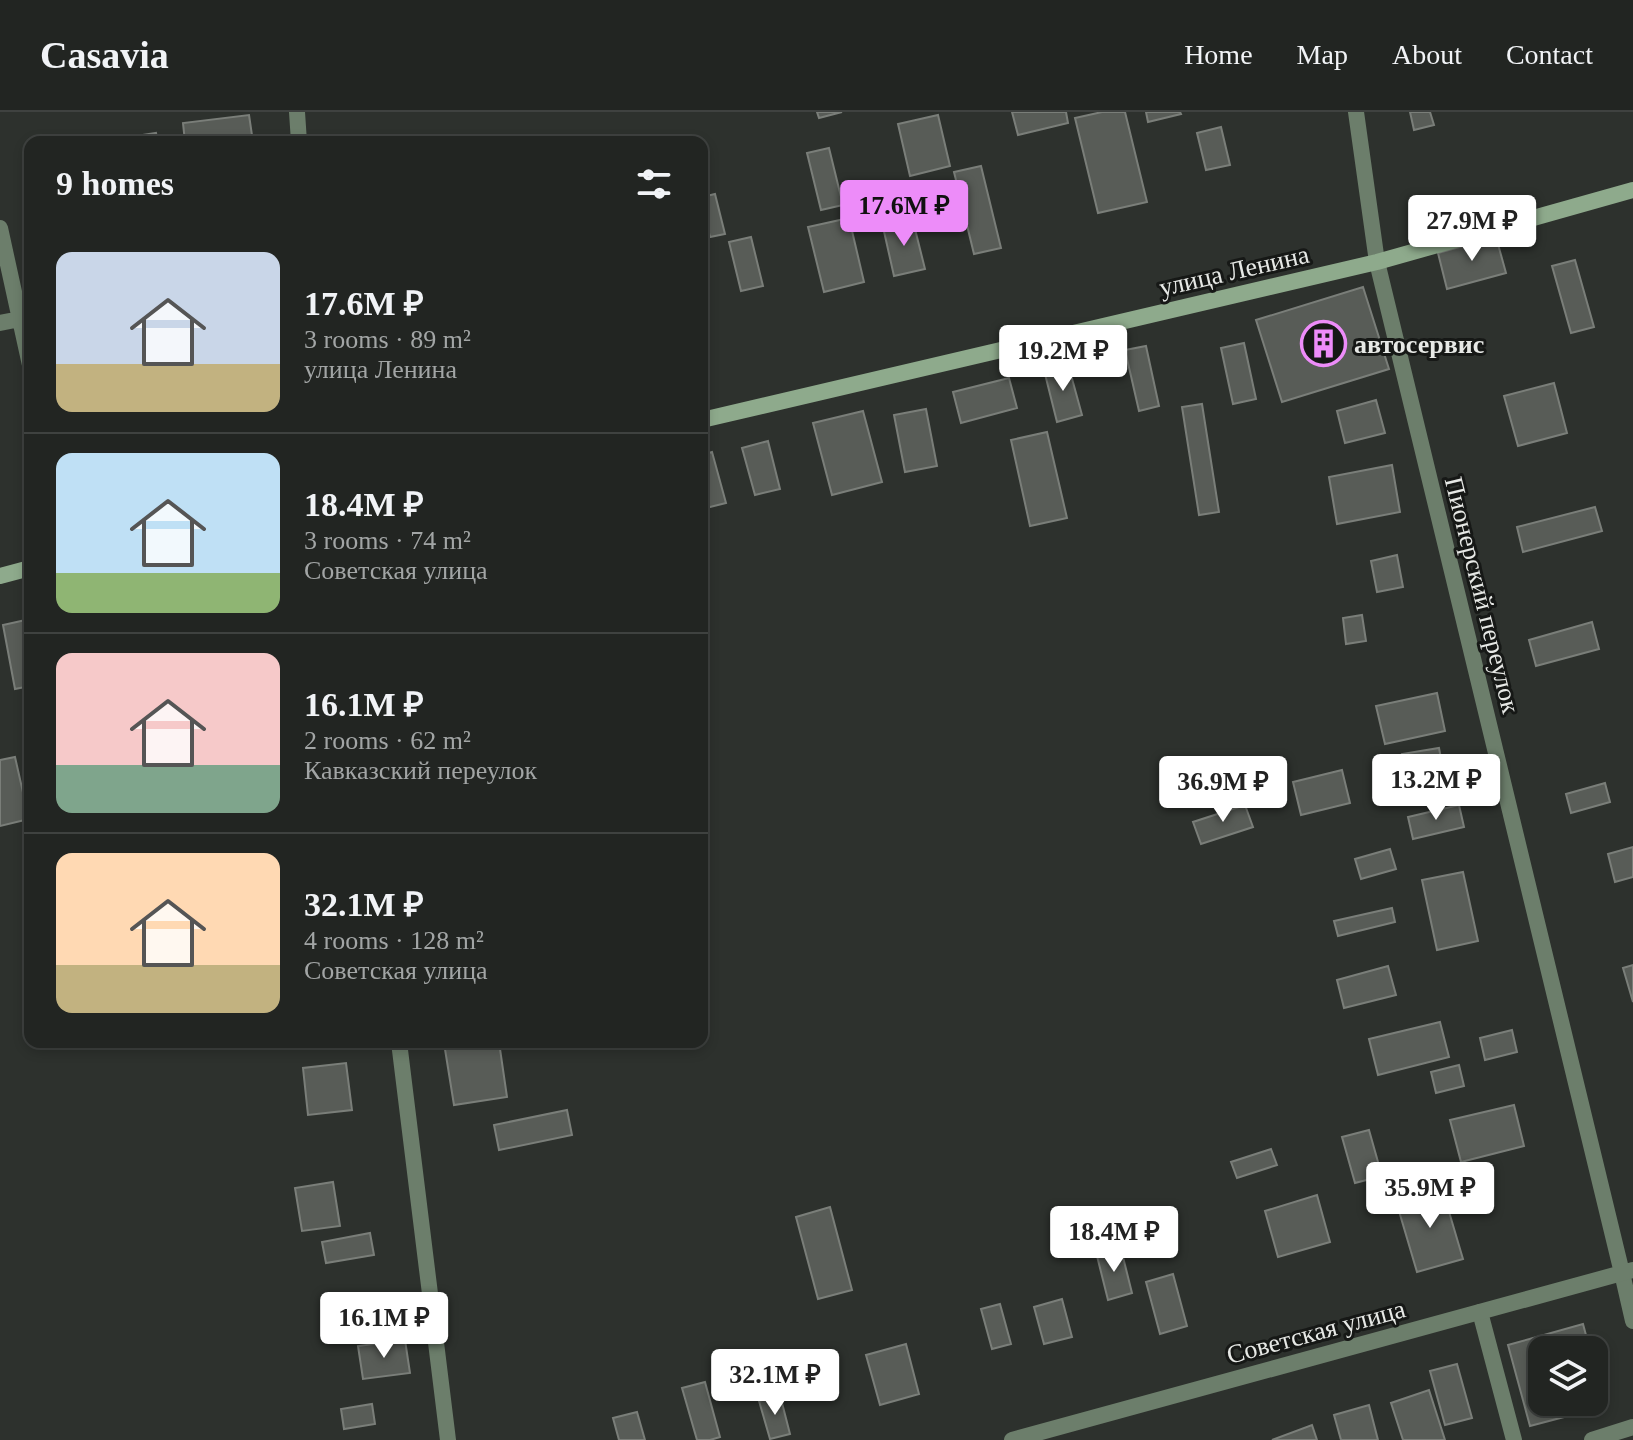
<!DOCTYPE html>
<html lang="en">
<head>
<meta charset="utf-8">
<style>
	:root { --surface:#222522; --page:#2a2d2a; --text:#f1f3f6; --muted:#a2a5a5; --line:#3f4240; --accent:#ed8cf9 }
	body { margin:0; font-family:"Times New Roman",serif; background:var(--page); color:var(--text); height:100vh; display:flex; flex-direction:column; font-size:30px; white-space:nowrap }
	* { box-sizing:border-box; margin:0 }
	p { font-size:26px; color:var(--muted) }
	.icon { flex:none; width:44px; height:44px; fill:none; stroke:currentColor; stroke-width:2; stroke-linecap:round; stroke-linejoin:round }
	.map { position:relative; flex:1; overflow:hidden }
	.panel { position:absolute; left:24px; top:24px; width:684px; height:912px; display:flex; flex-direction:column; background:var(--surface); border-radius:16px; box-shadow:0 4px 12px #0003,0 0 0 2px var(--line) }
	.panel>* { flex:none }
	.fabs { position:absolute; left:1528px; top:1224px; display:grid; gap:16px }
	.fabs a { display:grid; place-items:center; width:80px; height:80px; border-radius:16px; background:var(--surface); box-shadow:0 4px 12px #0003,0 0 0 2px var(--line); font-size:40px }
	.price { position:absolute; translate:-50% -68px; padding:0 18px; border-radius:8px; background:#fff; color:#222; font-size:26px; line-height:52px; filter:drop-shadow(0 2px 4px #0008) }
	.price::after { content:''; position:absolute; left:50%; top:48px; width:24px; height:18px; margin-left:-12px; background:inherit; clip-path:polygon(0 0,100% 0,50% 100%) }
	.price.current { background:var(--accent); color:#111 }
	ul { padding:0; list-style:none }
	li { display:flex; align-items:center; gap:24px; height:200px; padding:0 32px }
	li+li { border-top:2px solid var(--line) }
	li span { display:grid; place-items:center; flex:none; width:224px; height:160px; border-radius:16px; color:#555 }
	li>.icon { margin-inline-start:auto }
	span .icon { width:96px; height:96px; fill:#fffc; stroke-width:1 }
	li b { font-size:34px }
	h2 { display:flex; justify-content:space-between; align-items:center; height:96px; padding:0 32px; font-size:34px }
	header { display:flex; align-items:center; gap:48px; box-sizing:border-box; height:112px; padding:0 40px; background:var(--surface); border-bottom:2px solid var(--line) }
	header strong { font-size:38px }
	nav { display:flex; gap:44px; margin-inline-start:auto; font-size:28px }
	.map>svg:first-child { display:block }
	.building { fill:#585c57; stroke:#7a7e79; stroke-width:2 }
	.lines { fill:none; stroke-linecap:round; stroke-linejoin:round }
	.lane { stroke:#6c7e6b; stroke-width:16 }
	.street { stroke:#6c7e6b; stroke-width:16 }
	.secondary { stroke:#8eaa8c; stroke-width:16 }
	.labels { text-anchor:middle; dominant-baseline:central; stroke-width:6; stroke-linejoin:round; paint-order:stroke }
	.street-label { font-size:26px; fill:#e7e9e6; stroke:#161816 }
	.poi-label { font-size:26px; font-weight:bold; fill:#e7e9e6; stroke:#161816; text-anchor:start }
</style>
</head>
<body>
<header>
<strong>Casavia</strong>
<nav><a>Home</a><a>Map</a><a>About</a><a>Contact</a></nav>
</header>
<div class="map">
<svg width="1633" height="1328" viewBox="0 0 1633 1328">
	<rect width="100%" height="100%" fill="#2d312d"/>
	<path class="building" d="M 817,0 L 842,0 L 819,6 Z
		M 1012,0 L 1066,0 L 1068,11 L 1018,23 Z
		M 1102,0 L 1125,0 L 1147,90 L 1098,101 L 1075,6 Z
		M 1146,0 L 1180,0 L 1181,2 L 1148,10 Z
		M 1410,0 L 1430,0 L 1434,13 L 1414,18 Z
		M 249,3 L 253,30 L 185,30 L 183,11 Z
		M 938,3 L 950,54 L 910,64 L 898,12 Z
		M 1221,15 L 1230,53 L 1206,58 L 1197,21 Z
		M 156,21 L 158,30 L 104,29 Z
		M 389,23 L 389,30 L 325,30 L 325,27 Z
		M 829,36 L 843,93 L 821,98 L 807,41 Z
		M 981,54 L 1001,136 L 974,142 L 954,60 Z
		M 715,82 L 725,122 L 710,125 L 702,92 L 702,85 Z
		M 849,106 L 864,170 L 824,180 L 808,115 Z
		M 913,109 L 925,157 L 894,164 L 883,115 Z
		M 751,125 L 763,174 L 741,179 L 729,130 Z
		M 1496,125 L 1506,161 L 1447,177 L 1438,141 Z
		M 1575,148 L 1594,215 L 1571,221 L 1552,154 Z
		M 1363,175 L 1389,257 L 1282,290 L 1256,208 Z
		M 1244,231 L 1256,287 L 1233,292 L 1221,236 Z
		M 1146,234 L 1159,294 L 1139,299 L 1125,238 Z
		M 1068,252 L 1082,303 L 1057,310 L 1044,258 Z
		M 1009,266 L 1017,296 L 961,311 L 953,280 Z
		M 1554,271 L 1567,321 L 1518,334 L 1504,284 Z
		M 1376,288 L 1385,321 L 1345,331 L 1337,299 Z
		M 1202,292 L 1219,400 L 1199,403 L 1182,295 Z
		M 926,297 L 937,354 L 905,360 L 894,303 Z
		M 863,299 L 882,370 L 832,383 L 813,311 Z
		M 1047,320 L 1067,406 L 1030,414 L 1011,328 Z
		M 768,329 L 780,377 L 755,383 L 742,336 Z
		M 712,340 L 726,391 L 702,397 L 702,343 Z
		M 1392,353 L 1400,400 L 1337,412 L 1329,365 Z
		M 1595,395 L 1602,419 L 1523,440 L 1517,415 Z
		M 1397,443 L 1403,475 L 1377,480 L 1371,449 Z
		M 1362,503 L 1366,529 L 1346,532 L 1343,506 Z
		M 30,507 L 30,574 L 15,577 L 3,513 Z
		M 1592,510 L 1599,537 L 1536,554 L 1529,528 Z
		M 1437,581 L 1445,619 L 1385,632 L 1376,594 Z
		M 1439,636 L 1443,657 L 1406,664 L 1402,642 Z
		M 15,645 L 29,707 L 0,714 L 0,648 Z
		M 1342,658 L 1350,691 L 1301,703 L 1293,670 Z
		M 1605,671 L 1610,690 L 1571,701 L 1566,682 Z
		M 1245,693 L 1253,715 L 1201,732 L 1193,710 Z
		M 1459,693 L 1464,715 L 1413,727 L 1408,705 Z
		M 1633,735 L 1633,765 L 1615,770 L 1608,742 Z
		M 1390,737 L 1396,757 L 1361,767 L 1355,747 Z
		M 1463,760 L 1478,829 L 1437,838 L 1422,768 Z
		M 1392,796 L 1395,810 L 1338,824 L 1334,809 Z
		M 1633,853 L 1633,890 L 1623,856 Z
		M 1388,854 L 1396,883 L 1344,896 L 1337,868 Z
		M 1440,910 L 1449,945 L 1378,963 L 1369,927 Z
		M 1512,918 L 1517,940 L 1485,948 L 1480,926 Z
		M 451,930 L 499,930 L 507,985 L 454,993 L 444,931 Z
		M 346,951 L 352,998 L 308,1003 L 303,956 Z
		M 1459,953 L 1464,974 L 1436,981 L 1431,960 Z
		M 1514,993 L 1524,1034 L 1461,1050 L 1450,1008 Z
		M 567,998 L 572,1023 L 499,1038 L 494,1013 Z
		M 1369,1018 L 1382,1064 L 1355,1071 L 1342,1025 Z
		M 1271,1037 L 1277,1053 L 1237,1066 L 1231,1050 Z
		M 333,1070 L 340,1114 L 302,1119 L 295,1076 Z
		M 1442,1076 L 1463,1147 L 1417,1160 L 1396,1089 Z
		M 1317,1083 L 1330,1130 L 1278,1145 L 1265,1099 Z
		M 830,1095 L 852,1178 L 818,1187 L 796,1105 Z
		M 370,1121 L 374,1143 L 326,1151 L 322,1130 Z
		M 1121,1137 L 1132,1181 L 1108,1188 L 1097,1144 Z
		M 1173,1162 L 1187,1214 L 1160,1222 L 1146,1170 Z
		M 1062,1187 L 1072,1225 L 1044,1232 L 1034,1195 Z
		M 1000,1192 L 1011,1232 L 992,1237 L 981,1197 Z
		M 1583,1212 L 1590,1238 L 1542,1238 L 1542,1290 L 1594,1290 L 1594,1251 L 1606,1294 L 1530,1314 L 1508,1233 Z
		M 405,1228 L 410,1261 L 363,1267 L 358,1234 Z
		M 906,1232 L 919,1282 L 880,1293 L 866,1243 Z
		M 1457,1252 L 1472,1306 L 1445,1313 L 1430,1259 Z
		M 705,1270 L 720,1325 L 710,1328 L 697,1328 L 682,1276 Z
		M 1429,1278 L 1445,1328 L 1403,1328 L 1391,1291 Z
		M 780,1283 L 790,1322 L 770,1327 L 759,1289 Z
		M 372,1292 L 375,1312 L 344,1317 L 341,1297 Z
		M 1369,1293 L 1378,1328 L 1341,1328 L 1334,1303 Z
		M 637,1300 L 645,1328 L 619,1328 L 613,1306 Z
		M 1312,1313 L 1317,1328 L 1272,1328 Z"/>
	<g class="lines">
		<path class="lane" d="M 0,116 L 30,253
			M 0,211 L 20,207
			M 1622,1161 L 1633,1209
			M 1480,1200 L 1514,1328
			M 1592,1328 L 1633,1315"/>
		<path class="street" d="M 297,0 L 299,30
			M 1356,0 L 1377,150 L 1622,1161
			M 399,930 L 448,1328
			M 1012,1328 L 1633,1158"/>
		<path class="secondary" d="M 702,308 L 1377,150 L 1633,78
			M 0,464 L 30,456"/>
	</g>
	<defs>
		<symbol id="building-ring" viewBox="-11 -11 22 22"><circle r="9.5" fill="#161816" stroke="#ed8cf9" stroke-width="1.5"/><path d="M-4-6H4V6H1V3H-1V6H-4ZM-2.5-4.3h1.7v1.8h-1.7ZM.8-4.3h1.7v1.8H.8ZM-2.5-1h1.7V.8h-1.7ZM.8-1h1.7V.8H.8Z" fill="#ed8cf9"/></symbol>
	</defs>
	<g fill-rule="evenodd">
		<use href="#building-ring" x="1298" y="206" width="51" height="51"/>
	</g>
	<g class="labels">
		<g class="street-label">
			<text transform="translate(1234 159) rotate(-13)">улица Ленина</text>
			<text transform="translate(1482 483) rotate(76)">Пионерский переулок</text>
			<text transform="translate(1316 1220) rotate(-15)">Советская улица</text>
		</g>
		<g class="poi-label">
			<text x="1354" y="232">автосервис</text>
		</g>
	</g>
</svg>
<div class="fabs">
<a><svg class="icon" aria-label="layers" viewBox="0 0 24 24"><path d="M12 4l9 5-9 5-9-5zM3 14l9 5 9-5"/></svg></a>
</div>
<b class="price current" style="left:904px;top:136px">17.6M ₽</b>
<b class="price" style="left:1472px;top:151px">27.9M ₽</b>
<b class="price" style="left:1063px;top:281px">19.2M ₽</b>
<b class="price" style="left:1436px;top:710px">13.2M ₽</b>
<b class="price" style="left:1223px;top:712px">36.9M ₽</b>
<b class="price" style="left:1430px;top:1118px">35.9M ₽</b>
<b class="price" style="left:1114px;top:1162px">18.4M ₽</b>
<b class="price" style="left:384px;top:1248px">16.1M ₽</b>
<b class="price" style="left:775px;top:1305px">32.1M ₽</b>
<section class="panel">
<h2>9 homes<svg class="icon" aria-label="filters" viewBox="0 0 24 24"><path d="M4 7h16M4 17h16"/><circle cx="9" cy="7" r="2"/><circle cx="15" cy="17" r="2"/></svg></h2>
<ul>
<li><span style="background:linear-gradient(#c9d6e8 70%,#c2b280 0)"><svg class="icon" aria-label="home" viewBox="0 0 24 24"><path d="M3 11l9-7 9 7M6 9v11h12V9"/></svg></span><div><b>17.6M ₽</b><p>3 rooms · 89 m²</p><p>улица Ленина</p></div></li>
<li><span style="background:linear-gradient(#bfe0f5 75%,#8fb573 0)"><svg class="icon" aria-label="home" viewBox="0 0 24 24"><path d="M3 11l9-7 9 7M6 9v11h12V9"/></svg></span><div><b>18.4M ₽</b><p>3 rooms · 74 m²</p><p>Советская улица</p></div></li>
<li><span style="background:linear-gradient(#f6c9c9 70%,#7fa58c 0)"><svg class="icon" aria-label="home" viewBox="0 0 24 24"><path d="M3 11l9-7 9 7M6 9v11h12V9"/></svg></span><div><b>16.1M ₽</b><p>2 rooms · 62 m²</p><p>Кавказский переулок</p></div></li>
<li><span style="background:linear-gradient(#ffd9b3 70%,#c2b280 0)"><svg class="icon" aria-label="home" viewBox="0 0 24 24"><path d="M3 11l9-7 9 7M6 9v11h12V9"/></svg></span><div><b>32.1M ₽</b><p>4 rooms · 128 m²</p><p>Советская улица</p></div></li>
</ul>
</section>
</div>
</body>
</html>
